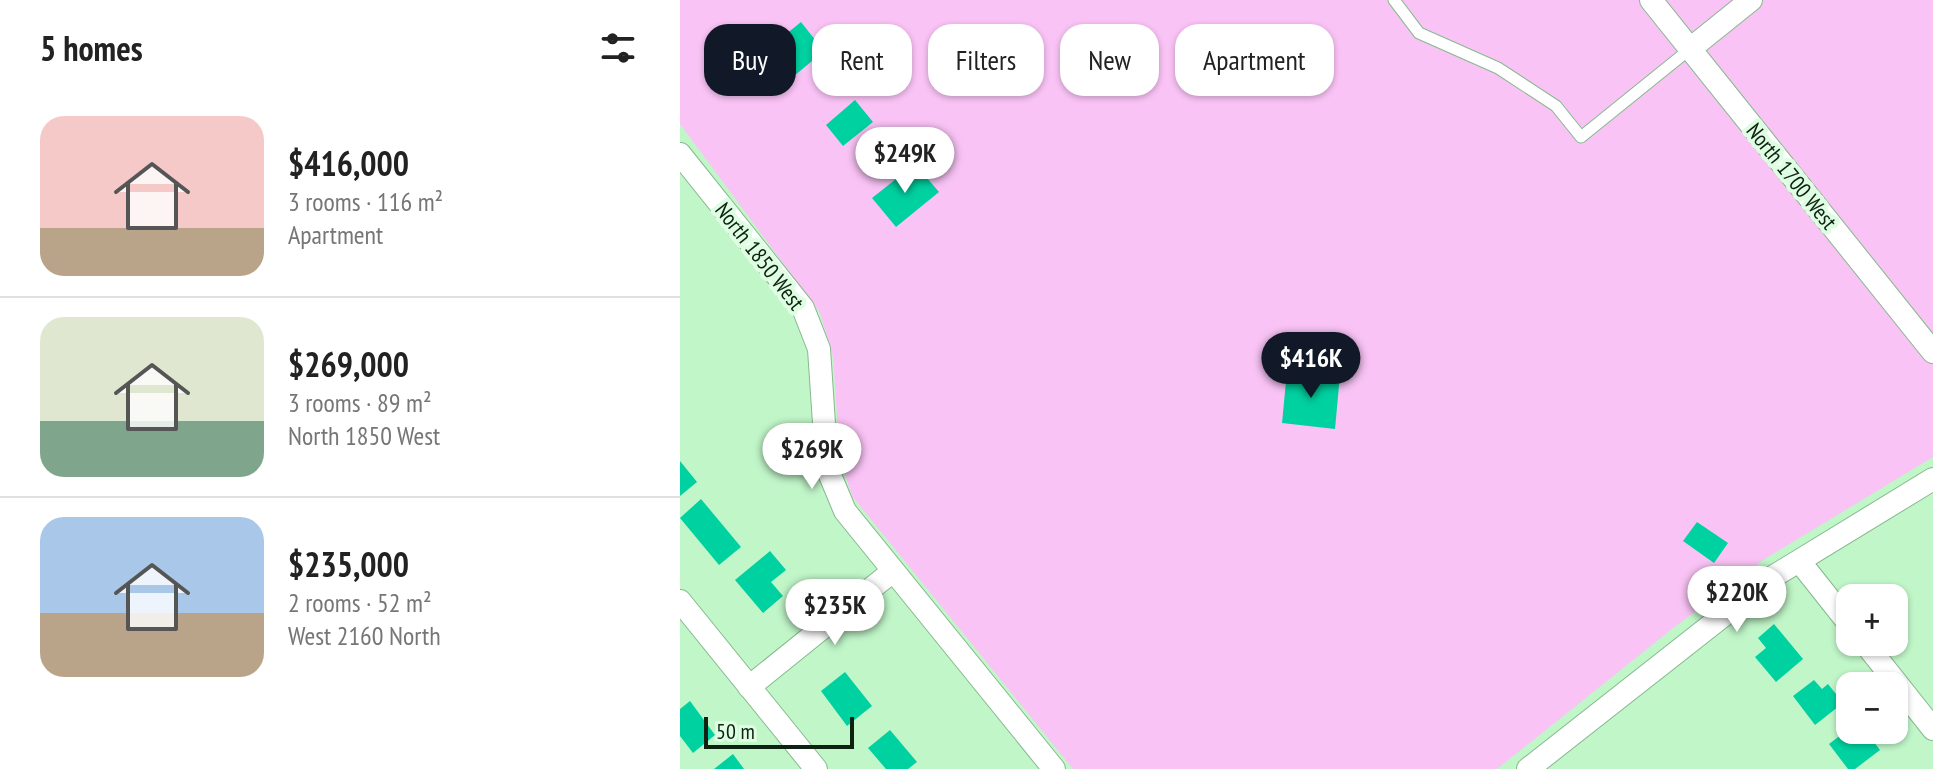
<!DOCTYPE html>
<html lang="en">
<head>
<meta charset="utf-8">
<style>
	:root { --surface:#fff; --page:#f2f2f2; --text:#222; --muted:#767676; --line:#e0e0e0; --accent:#111827 }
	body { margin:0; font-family:"PT Sans Narrow",sans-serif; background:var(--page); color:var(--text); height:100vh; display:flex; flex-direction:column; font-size:30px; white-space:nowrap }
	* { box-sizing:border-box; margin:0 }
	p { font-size:26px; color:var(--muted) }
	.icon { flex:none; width:44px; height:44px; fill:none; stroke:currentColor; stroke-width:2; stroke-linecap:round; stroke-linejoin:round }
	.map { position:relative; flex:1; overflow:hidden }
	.sheet { display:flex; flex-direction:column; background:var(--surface); width:680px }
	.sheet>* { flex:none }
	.banner { position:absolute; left:24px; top:24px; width:760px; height:72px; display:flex; gap:16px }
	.buttons { position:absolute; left:1156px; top:584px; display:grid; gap:16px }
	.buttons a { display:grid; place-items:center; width:72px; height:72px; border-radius:16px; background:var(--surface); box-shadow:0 2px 6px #0004; font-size:40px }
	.scale { position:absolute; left:24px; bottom:20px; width:150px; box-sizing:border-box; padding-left:8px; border:4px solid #0e2212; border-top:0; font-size:22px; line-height:28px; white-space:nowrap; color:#0e2212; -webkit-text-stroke:6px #defde2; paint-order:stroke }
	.price { position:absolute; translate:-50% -68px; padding:0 18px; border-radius:28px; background:#fff; color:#222; font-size:26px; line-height:52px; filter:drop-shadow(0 2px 4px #0008) }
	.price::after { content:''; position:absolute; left:50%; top:48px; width:24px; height:18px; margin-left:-12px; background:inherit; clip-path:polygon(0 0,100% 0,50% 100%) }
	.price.active { background:var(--accent); color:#fff }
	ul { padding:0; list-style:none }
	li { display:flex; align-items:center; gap:24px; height:200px; padding:0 40px }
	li+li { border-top:2px solid var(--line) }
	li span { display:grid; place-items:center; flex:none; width:224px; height:160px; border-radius:24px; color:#555 }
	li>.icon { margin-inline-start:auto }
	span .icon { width:96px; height:96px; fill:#fffc; stroke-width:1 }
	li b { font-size:34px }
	h2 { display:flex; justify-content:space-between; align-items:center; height:96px; padding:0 40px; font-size:34px }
	.chip { padding:0 28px; border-radius:24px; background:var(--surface); box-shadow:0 2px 6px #0004; font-size:28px; line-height:72px }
	.chip.active { background:var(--accent); color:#fff }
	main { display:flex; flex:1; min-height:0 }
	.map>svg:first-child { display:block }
	.green { fill:#f9c3f5 }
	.building { fill:#00d1a1 }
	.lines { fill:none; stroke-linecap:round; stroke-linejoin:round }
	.service-casing { stroke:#86b98e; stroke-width:13 }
	.minor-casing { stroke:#86b98e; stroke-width:24 }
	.service { stroke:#fff; stroke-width:11 }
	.minor { stroke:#fff; stroke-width:22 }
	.labels { text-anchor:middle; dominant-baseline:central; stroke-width:8; stroke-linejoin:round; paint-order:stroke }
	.street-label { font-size:22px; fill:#0e2212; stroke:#defde2 }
</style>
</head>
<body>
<main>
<section class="sheet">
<h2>5 homes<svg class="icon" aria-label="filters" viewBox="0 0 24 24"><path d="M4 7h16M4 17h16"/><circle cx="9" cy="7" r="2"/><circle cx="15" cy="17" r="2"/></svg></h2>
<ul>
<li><span style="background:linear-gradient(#f6c9c9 70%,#b9a48a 0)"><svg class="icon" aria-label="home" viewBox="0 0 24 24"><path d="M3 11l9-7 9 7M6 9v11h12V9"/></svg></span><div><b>$416,000</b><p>3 rooms · 116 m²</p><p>Apartment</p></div></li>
<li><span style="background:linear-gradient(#dfe7d0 65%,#7fa58c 0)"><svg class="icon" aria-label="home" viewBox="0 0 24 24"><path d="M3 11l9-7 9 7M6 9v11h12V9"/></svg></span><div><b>$269,000</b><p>3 rooms · 89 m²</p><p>North 1850 West</p></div></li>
<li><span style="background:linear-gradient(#a9c7e8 60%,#b9a48a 0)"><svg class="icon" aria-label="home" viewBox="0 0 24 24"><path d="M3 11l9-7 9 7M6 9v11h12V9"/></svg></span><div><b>$235,000</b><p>2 rooms · 52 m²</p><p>West 2160 North</p></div></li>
</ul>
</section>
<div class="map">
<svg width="1253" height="769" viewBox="0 0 1253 769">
	<rect width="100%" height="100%" fill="#c1f6c9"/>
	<path class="green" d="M 0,0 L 1253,0 L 1253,457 L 1083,560 L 992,629 L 817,769 L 393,769 L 172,496 L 160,459 L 153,357 L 140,313 L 0,124 Z"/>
	<path class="building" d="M 121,22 L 144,51 L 102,86 L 78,57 Z
		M 175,100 L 193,122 L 163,146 L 146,125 Z
		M 235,164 L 259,192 L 216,227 L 192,198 Z
		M 607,371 L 660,375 L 655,429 L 602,423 Z
		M 0,461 L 17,482 L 0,496 Z
		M 21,499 L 61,547 L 39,565 L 0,518 Z
		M 1017,522 L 1048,543 L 1034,563 L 1003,541 Z
		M 90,551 L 106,570 L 91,582 L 103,596 L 83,613 L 55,580 Z
		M 1094,624 L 1123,659 L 1096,682 L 1075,657 L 1086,648 L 1078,638 Z
		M 165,672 L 192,706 L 167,726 L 141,691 Z
		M 1134,680 L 1142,689 L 1148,684 L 1163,703 L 1135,725 L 1113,696 Z
		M 10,701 L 35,735 L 13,753 L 0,736 L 0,709 Z
		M 1170,728 L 1179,739 L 1187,733 L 1200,750 L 1175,769 L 1168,769 L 1149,744 Z
		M 210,730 L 237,762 L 228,769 L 206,769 L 188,748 Z
		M 53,754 L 64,769 L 34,769 Z"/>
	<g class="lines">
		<defs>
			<path id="service" d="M 714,0 L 739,33 L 818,68 L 876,106 L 901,137 L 1010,49"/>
			<path id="minor" d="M 971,0 L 1253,352
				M 1010,49 L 1071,0
				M 0,154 L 123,308 L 139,349 L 147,468 L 165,511 L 374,769
				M 1120,562 L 1170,625
				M 0,601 L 136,769
				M 1184,642 L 1253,729
				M 69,687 L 213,571
				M 848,769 L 1091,578 L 1253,479"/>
		</defs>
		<use href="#service" class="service-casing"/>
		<use href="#minor" class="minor-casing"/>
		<use href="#service" class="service"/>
		<use href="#minor" class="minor"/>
	</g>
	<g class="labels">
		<g class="street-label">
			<text transform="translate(1112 176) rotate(51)">North 1700 West</text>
			<text transform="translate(80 256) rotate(52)">North 1850 West</text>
		</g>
	</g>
</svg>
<div class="buttons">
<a>+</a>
<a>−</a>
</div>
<div class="scale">50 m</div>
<b class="price" style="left:225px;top:195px">$249K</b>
<b class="price active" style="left:631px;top:400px">$416K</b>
<b class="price" style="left:132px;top:491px">$269K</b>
<b class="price" style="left:1057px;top:634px">$220K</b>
<b class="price" style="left:155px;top:647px">$235K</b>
<div class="banner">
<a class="chip active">Buy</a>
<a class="chip">Rent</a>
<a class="chip">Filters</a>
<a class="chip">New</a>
<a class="chip">Apartment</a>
</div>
</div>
</main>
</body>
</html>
